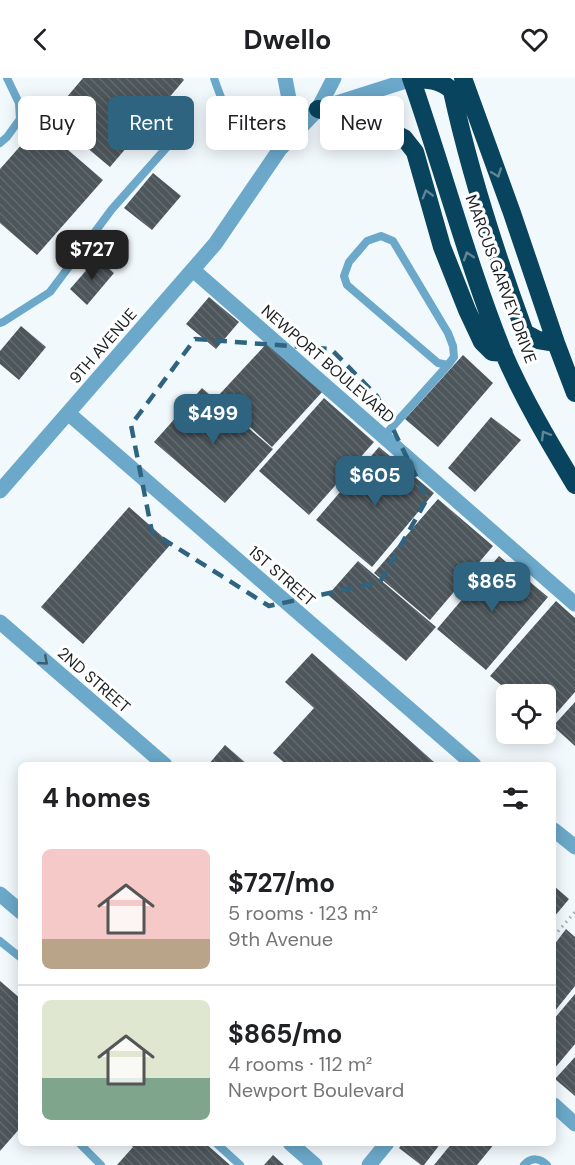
<!DOCTYPE html>
<html lang="en">
<head>
<meta charset="utf-8">
<style>
	:root { --surface:#fff; --page:#f6f6f6; --text:#202124; --muted:#757577; --line:#e0e0e0; --accent:#2f6480 }
	body { margin:0; font-family:"DM Sans",sans-serif; background:var(--page); color:var(--text); height:100vh; display:flex; flex-direction:column; font-size:22px; white-space:nowrap }
	* { box-sizing:border-box; margin:0 }
	p { font-size:20px; color:var(--muted) }
	.icon { flex:none; width:33px; height:33px; fill:none; stroke:currentColor; stroke-width:2; stroke-linecap:round; stroke-linejoin:round }
	.map { position:relative; flex:1; overflow:hidden }
	.drawer { position:absolute; left:18px; top:684px; width:538px; height:384px; display:flex; flex-direction:column; background:var(--surface); border-radius:9px; box-shadow:0 3px 15px #0003 }
	.drawer>* { flex:none }
	.top-card { position:absolute; left:18px; top:18px; width:540px; height:54px; display:flex; gap:12px }
	.fabs { position:absolute; left:496px; top:606px; display:grid; gap:12px }
	.fabs a { display:grid; place-items:center; width:60px; height:60px; border-radius:9px; background:var(--surface); box-shadow:0 3px 15px #0003; font-size:30px }
	.price { position:absolute; translate:-50% -51px; padding:0 14px; border-radius:12px; background:var(--accent); color:#fff; font-size:20px; line-height:39px; filter:drop-shadow(0 2px 3px #0008) }
	.price::after { content:''; position:absolute; left:50%; top:36px; width:18px; height:14px; margin-left:-9px; background:inherit; clip-path:polygon(0 0,100% 0,50% 100%) }
	.price.current { background:#222; color:#fff }
	ul { padding:0; list-style:none }
	li { display:flex; align-items:center; gap:18px; height:150px; padding:0 24px }
	li+li { border-top:2px solid var(--line) }
	li span { display:grid; place-items:center; flex:none; width:168px; height:120px; border-radius:9px; color:#555 }
	li>.icon { margin-inline-start:auto }
	span .icon { width:72px; height:72px; fill:#fffc; stroke-width:1 }
	li b { font-size:26px }
	h2 { display:flex; justify-content:space-between; align-items:center; height:72px; padding:0 24px; font-size:26px }
	.tag { padding:0 21px; border-radius:9px; background:var(--surface); box-shadow:0 3px 15px #0003; font-size:21px; line-height:54px }
	.tag.current { background:var(--accent); color:#fff }
	header { display:flex; justify-content:space-between; align-items:center; height:78px; padding:0 24px; background:var(--surface); font-size:27px; font-weight:700 }
	.map>svg:first-child { display:block }
	.building { fill:url(#building-back-hatch) }
	.lines { fill:none; stroke-linecap:round; stroke-linejoin:round }
	.path { stroke:#a4aaae; stroke-width:3; stroke-dasharray:1.5 4.5; stroke-linecap:butt }
	.lane { stroke:#6ba8c9; stroke-width:8 }
	.street { stroke:#6ba8c9; stroke-width:15 }
	.highway { stroke:#09445e; stroke-width:18 }
	.oneway { stroke:#5f8596 }
	.oneway2 { stroke:#3f5d6d }
	.marked { fill:none; stroke:#2f6480; stroke-width:4.5; stroke-dasharray:12 8; stroke-linejoin:round }
	.labels { text-anchor:middle; dominant-baseline:central; stroke-width:6; stroke-linejoin:round; paint-order:stroke }
	.street-label { font-size:16px; fill:#1b1f22; stroke:#fff }
</style>
</head>
<body>
<header><svg class="icon" aria-label="back" viewBox="0 0 24 24"><path d="M15 5l-7 7 7 7"/></svg>Dwello<svg class="icon" aria-label="heart" viewBox="0 0 24 24"><path d="M12 20l-8-8c-3-5 5-10 8-4 3-6 11-1 8 4z"/></svg></header>
<div class="map">
<svg width="575" height="1087" viewBox="0 0 575 1087">
	<defs>
		<pattern id="building-back-hatch" width="6" height="6" patternUnits="userSpaceOnUse" patternTransform="scale(1.5)"><rect width="6" height="6" fill="#4c565b"/><path d="M-1 5l2 2M0 0l6 6M5-1l2 2" fill="none" stroke="#626a6f"/></pattern>
	</defs>
	<rect width="100%" height="100%" fill="#f2f9fd"/>
	<path class="building" d="M 83,0 L 182,0 L 184,2 L 110,89 L 50,39 Z
		M 216,39 L 230,47 L 220,63 L 207,55 Z
		M 39,47 L 103,102 L 37,177 L 0,145 L 0,91 Z
		M 153,95 L 181,118 L 152,152 L 124,130 Z
		M 97,180 L 114,195 L 87,227 L 70,211 Z
		M 209,219 L 239,244 L 216,271 L 186,246 Z
		M 21,248 L 46,269 L 19,302 L 0,286 L 0,273 Z
		M 269,263 L 323,313 L 272,369 L 217,319 Z
		M 463,277 L 493,305 L 438,369 L 405,341 Z
		M 202,310 L 273,371 L 225,425 L 154,364 Z
		M 324,320 L 374,364 L 309,437 L 259,393 Z
		M 491,339 L 521,362 L 475,414 L 448,390 Z
		M 379,369 L 434,415 L 372,489 L 316,442 Z
		M 438,421 L 493,468 L 430,542 L 374,495 Z
		M 129,429 L 171,466 L 83,566 L 41,529 Z
		M 499,478 L 548,519 L 486,592 L 437,551 Z
		M 358,483 L 436,549 L 406,583 L 328,517 Z
		M 556,523 L 575,540 L 575,614 L 546,647 L 546,616 L 512,616 L 490,598 Z
		M 312,575 L 435,685 L 433,687 L 287,687 L 273,675 L 314,630 L 285,604 Z
		M 575,624 L 575,668 L 553,648 Z
		M 225,667 L 248,687 L 208,687 Z
		M 554,808 L 569,821 L 554,839 Z
		M 566,851 L 575,859 L 575,908 L 554,934 L 554,867 Z
		M 0,903 L 21,921 L 21,1049 L 0,1073 Z
		M 575,916 L 575,966 L 554,991 L 554,941 Z
		M 575,979 L 575,1018 L 555,1001 Z
		M 128,1065 L 205,1065 L 230,1087 L 117,1087 L 133,1069 Z
		M 403,1065 L 441,1065 L 424,1087 L 421,1087 L 399,1070 Z
		M 452,1065 L 495,1065 L 477,1087 L 434,1087 Z
		M 273,1077 L 284,1087 L 264,1087 Z"/>
	<g class="lines">
		<path class="path" d="M 554,858 L 575,834"/>
		<path class="lane" d="M 214,0 C 221,21 229,44 249,56 C 258,62 270,66 280,71
			M 0,65 L 7,59 L 20,41 L 19,25 L 7,0
			M 0,245 L 3,244 L 50,214 L 112,131 L 175,60
			M 384,358 L 448,287 L 438,285 L 347,207 L 344,198 L 349,184 L 367,163 L 381,158 L 393,163 L 448,255 L 453,268 L 454,279 L 448,287
			M 0,863 L 21,880
			M 79,1065 L 101,1087
			M 216,1065 L 240,1087
			M 524,1087 C 531,1079 540,1080 547,1087"/>
		<path class="street" d="M 285,0 L 292,37 L 301,48
			M 318,31 L 412,1
			M 193,192 L 575,526
			M 68,335 L 474,687
			M 0,413 L 215,166 L 280,71 L 318,31 L 334,0
			M 0,544 L 165,687
			M 554,752 L 575,769
			M 0,816 L 21,834
			M 554,1027 L 575,1046
			M 290,1065 L 315,1087
			M 369,1087 L 387,1065"/>
		<path class="highway" d="M 411,0 C 443,91 467,184 503,274 C 523,320 549,364 575,407
			M 463,0 L 512,135 L 556,265 L 575,315
			M 412,1 C 427,2 441,1 452,13 C 470,96 496,176 525,255 L 538,262 L 556,265
			M 318,31 L 380,48 L 404,60 L 415,74 L 442,169 L 467,232 L 482,264 L 492,274 L 504,275"/>
	</g>
	<defs><path id="oneway-chevron" d="M-2-3.5L2.5 0L-2 3.5" fill="none" stroke-width="1.6" stroke-linecap="round" stroke-linejoin="round" transform="scale(1.5)"/></defs>
	<g class="oneway">
		<use href="#oneway-chevron" transform="translate(497 95) rotate(70)"/>
		<use href="#oneway-chevron" transform="translate(427 116) rotate(-106)"/>
		<use href="#oneway-chevron" transform="translate(468 178) rotate(-108)"/>
		<use href="#oneway-chevron" transform="translate(545 357) rotate(-121)"/>
	</g>
	<use class="oneway2" href="#oneway-chevron" transform="translate(44 583) rotate(41)"/>
	<path class="marked" d="M 195,261 L 331,271 L 377,318 L 427,421 L 380,504 L 269,528 L 152,454 L 131,347 Z"/>
	<g class="labels">
		<g class="street-label">
			<text transform="translate(501 201) rotate(70)">MARCUS GARVEY DRIVE</text>
			<text transform="translate(103 268) rotate(-49)">9TH AVENUE</text>
			<text transform="translate(328 286) rotate(41)">NEWPORT BOULEVARD</text>
			<text transform="translate(282 498) rotate(41)">1ST STREET</text>
			<text transform="translate(94 602) rotate(41)">2ND STREET</text>
		</g>
	</g>
</svg>
<div class="fabs">
<a><svg class="icon" aria-label="locate" viewBox="0 0 24 24"><circle cx="12" cy="12" r="6"/><path d="M12 2v4M12 18v4M2 12h4M18 12h4"/></svg></a>
</div>
<b class="price current" style="left:92px;top:203px">$727</b>
<b class="price" style="left:213px;top:367px">$499</b>
<b class="price" style="left:375px;top:429px">$605</b>
<b class="price" style="left:492px;top:535px">$865</b>
<div class="top-card">
<a class="tag">Buy</a>
<a class="tag current">Rent</a>
<a class="tag">Filters</a>
<a class="tag">New</a>
</div>
<section class="drawer">
<h2>4 homes<svg class="icon" aria-label="filters" viewBox="0 0 24 24"><path d="M4 7h16M4 17h16"/><circle cx="9" cy="7" r="2"/><circle cx="15" cy="17" r="2"/></svg></h2>
<ul>
<li><span style="background:linear-gradient(#f6c9c9 75%,#b9a48a 0)"><svg class="icon" aria-label="home" viewBox="0 0 24 24"><path d="M3 11l9-7 9 7M6 9v11h12V9"/></svg></span><div><b>$727/mo</b><p>5 rooms · 123 m²</p><p>9th Avenue</p></div></li>
<li><span style="background:linear-gradient(#dfe7d0 65%,#7fa58c 0)"><svg class="icon" aria-label="home" viewBox="0 0 24 24"><path d="M3 11l9-7 9 7M6 9v11h12V9"/></svg></span><div><b>$865/mo</b><p>4 rooms · 112 m²</p><p>Newport Boulevard</p></div></li>
</ul>
</section>
</div>
</body>
</html>
